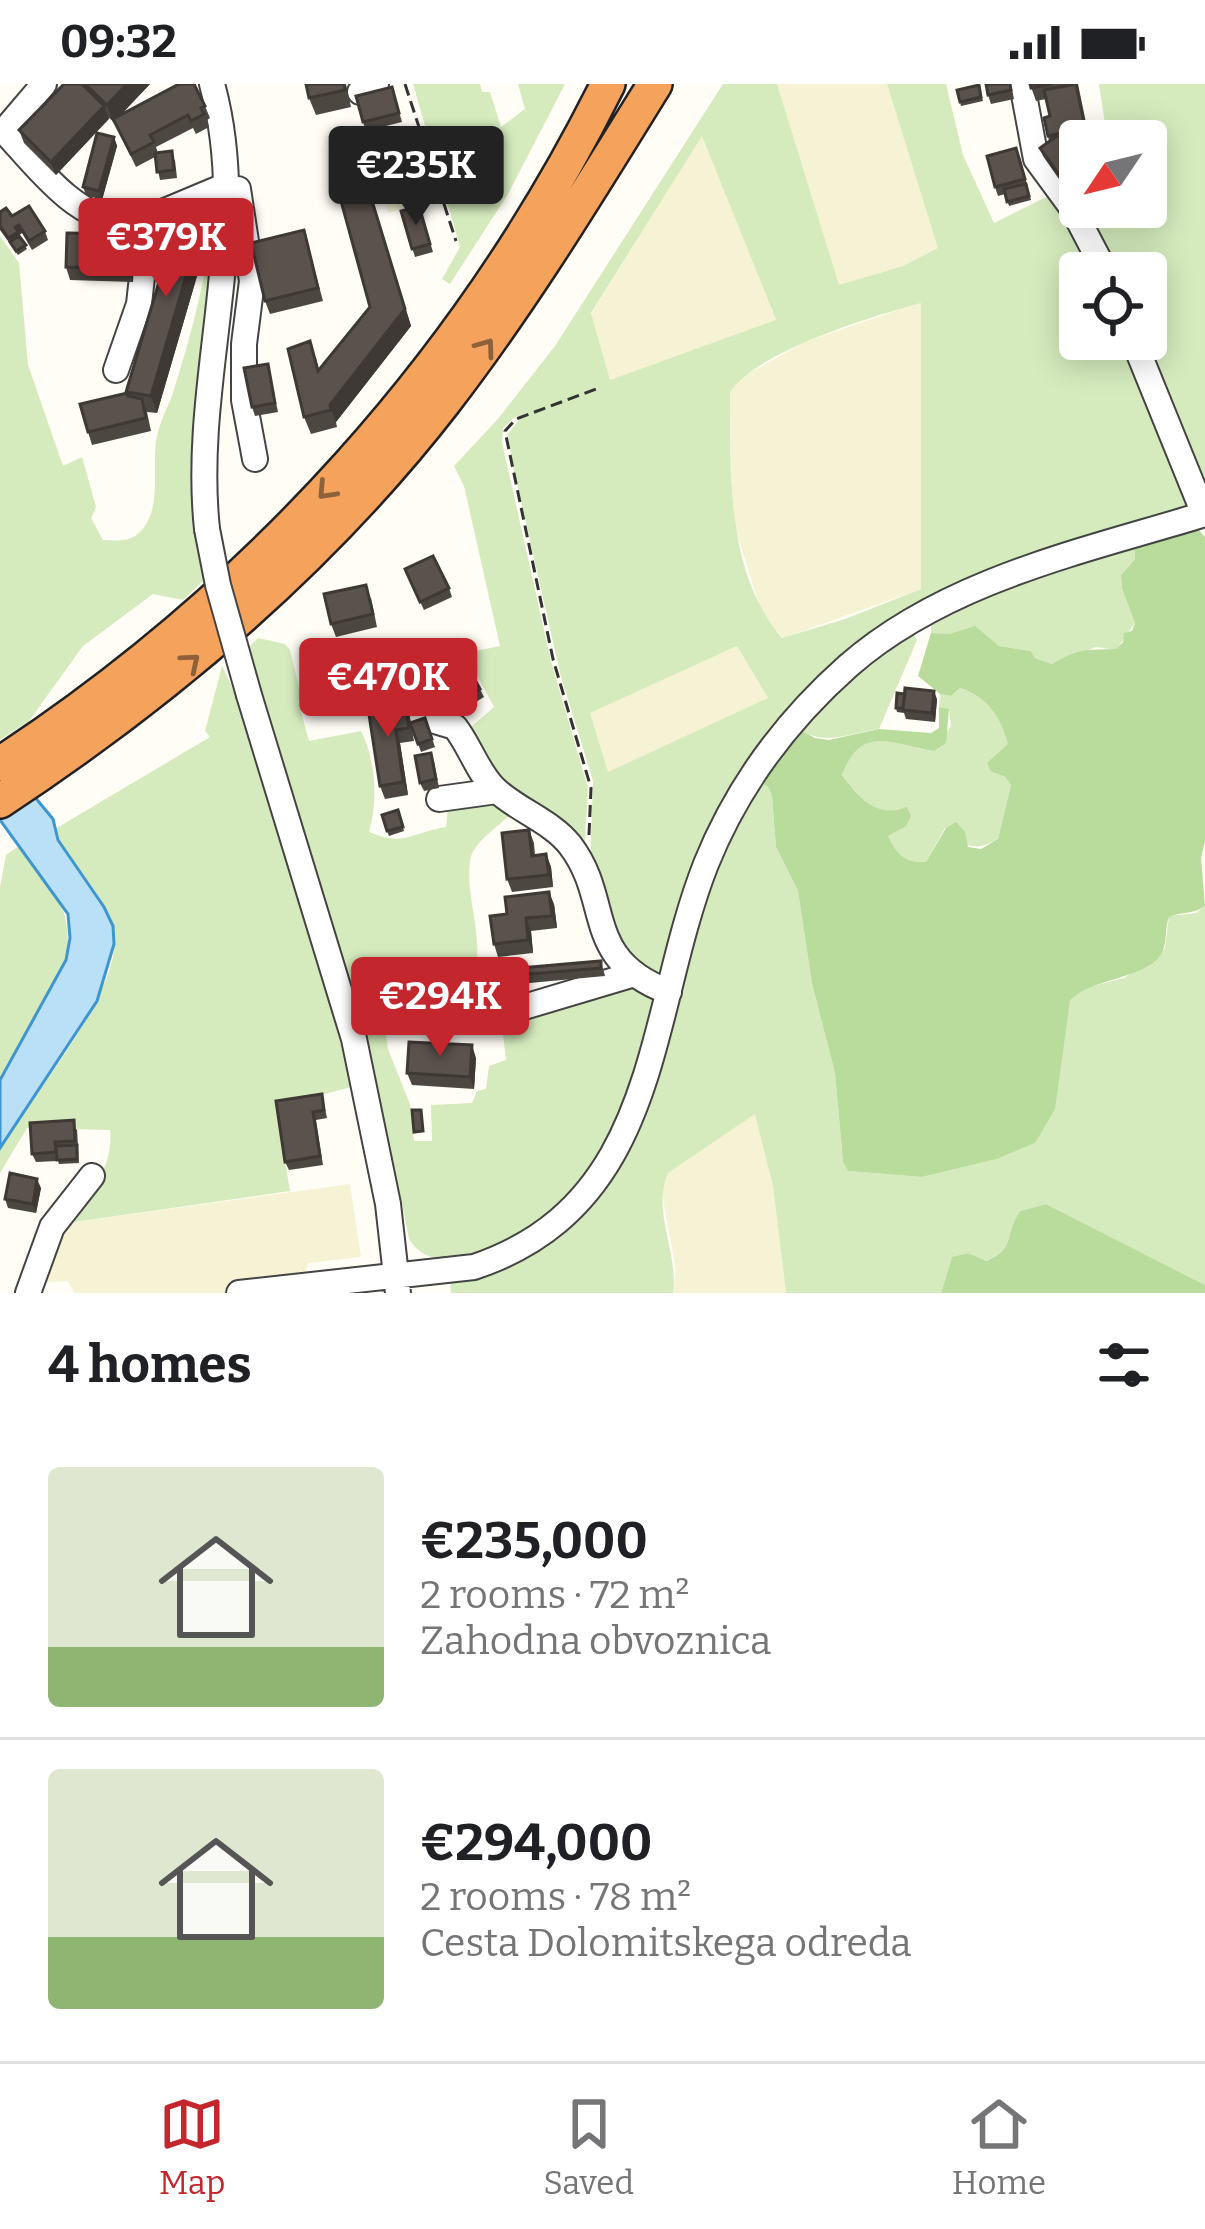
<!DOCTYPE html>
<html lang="en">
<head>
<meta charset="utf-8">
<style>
	:root { --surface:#fff; --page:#f6f6f6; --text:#202124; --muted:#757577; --line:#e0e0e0; --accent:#c4262e }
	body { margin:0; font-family:Bitter,serif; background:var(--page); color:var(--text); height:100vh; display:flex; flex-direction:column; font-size:45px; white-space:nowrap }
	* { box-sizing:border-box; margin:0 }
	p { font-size:39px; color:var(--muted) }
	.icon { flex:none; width:66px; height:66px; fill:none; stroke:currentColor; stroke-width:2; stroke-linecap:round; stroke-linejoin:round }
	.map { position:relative; height:1209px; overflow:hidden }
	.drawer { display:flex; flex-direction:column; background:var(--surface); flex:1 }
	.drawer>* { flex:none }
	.needle { width:78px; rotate:235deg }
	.tools { position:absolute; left:1059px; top:36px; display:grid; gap:24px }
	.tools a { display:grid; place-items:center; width:108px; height:108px; border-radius:12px; background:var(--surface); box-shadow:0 6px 30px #0003; font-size:60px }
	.price { position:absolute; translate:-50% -102px; padding:0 27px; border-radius:12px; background:var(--accent); color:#fff; font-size:39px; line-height:78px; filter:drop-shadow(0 3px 6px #0008) }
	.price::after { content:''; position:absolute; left:50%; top:72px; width:36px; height:27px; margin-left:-18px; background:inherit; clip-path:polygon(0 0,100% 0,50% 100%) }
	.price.current { background:#222; color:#fff }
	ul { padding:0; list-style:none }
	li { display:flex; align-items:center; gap:36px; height:300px; padding:0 48px }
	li+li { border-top:3px solid var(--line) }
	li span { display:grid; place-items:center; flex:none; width:336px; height:240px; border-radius:12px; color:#555 }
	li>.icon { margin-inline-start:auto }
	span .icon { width:144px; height:144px; fill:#fffc; stroke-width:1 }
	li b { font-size:51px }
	h2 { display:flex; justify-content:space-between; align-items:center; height:144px; padding:0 48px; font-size:51px }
	.status { display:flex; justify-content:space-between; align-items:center; height:84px; padding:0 60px; background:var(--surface); direction:ltr }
	.status svg { height:33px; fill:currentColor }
	.tab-bar { display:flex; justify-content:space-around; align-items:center; height:168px; border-top:3px solid var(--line); background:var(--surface); font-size:33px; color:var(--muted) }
	.tab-bar a { display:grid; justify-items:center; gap:6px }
	.tab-bar .current { color:var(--accent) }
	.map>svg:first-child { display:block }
	.farmland { fill:#f6f3d4 }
	.green { fill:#d5ebbd; fill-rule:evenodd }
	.forest { fill:#b9dc9c }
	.water { fill:#b9e0f7; stroke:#3f96cf; stroke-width:3 }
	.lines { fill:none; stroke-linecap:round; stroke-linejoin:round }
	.minor-casing { stroke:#444; stroke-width:28 }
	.highway-casing { stroke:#222; stroke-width:38 }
	.path { stroke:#333; stroke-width:3; stroke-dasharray:12 6; stroke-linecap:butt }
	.minor { stroke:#fff; stroke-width:24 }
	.highway { stroke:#f5a25d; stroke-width:33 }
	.minor-bridge-casing { stroke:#444; stroke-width:28; stroke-linecap:butt }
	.minor-bridge { stroke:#fff; stroke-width:24 }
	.wall { fill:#4d4742 }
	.shaded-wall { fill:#3f3936 }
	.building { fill:#5a524d; stroke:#3f3936; stroke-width:3 }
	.oneway { stroke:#8e613b }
</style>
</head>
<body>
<div class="status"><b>09:32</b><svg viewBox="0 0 49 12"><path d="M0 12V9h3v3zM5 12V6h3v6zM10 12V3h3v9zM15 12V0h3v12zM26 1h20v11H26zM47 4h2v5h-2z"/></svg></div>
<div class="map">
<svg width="1205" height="1209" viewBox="0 0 1205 1209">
	<rect width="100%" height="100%" fill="#fffdf5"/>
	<path class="farmland" d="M 777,0 L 887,0 L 939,164 L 903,182 L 838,202 Z
		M 702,51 L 776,237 L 610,296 L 591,230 Z
		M 394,66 L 397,75 L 426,67 L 440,115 L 388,129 L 373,71 Z
		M 921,218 L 921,505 L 783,554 L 762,530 L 732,434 L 730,307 L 737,296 L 805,258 Z
		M 737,562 L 768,614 L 608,689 L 589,629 Z
		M 756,1029 L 773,1102 L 786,1209 L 673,1209 L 676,1186 L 661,1104 L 668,1089 Z
		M 350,1100 L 361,1173 L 308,1179 L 301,1204 L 240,1209 L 75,1209 L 67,1197 L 36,1199 L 60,1140 Z"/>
	<path class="green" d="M 413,0 L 480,0 L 482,8 L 490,8 L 501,43 L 525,25 L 518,0 L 565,0 L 508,110 L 450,200 L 442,195 L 460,163 Z
		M 723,0 L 777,0 L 839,201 L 903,182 L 938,164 L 887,0 L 946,0 L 963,71 L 994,139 L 1054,109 L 1100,189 L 1080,189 L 1080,255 L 1127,255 L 1190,422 L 936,511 C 845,559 752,649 708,743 C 688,787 675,835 662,882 L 656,892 L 621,865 L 590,783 L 593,697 L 560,589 L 512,377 L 508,350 L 519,336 L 516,332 L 503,344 L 502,358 L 551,577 L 588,704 L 584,772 L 505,706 L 473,650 L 471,643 L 494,623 L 465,569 L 500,562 L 464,402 L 454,382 L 497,336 L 555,262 ZM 702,52 L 776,236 L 610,296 L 591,229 ZM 921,219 L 921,505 L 845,535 L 782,554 C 725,487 731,390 730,308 C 757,267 873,232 921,219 ZM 737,562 L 768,614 L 608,688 L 590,629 Z
		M 1099,0 L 1205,0 L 1205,415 L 1138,255 L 1146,255 L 1146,189 L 1111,189 L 1062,103 L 1080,91 L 1080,123 L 1146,123 L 1146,57 L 1093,57 L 1107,53 Z
		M 212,138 L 219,138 C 209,249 174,389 204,496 L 183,516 L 153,510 L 83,562 L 29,637 L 0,656 L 0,152 L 19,179 L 28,281 L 63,382 L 82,373 L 96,423 L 91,434 L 103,456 C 120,457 134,458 144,443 C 162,420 151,379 157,352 C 160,337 168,323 173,309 C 190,254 207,194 212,138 Z
		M 1134,462 L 1135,475 L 1121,491 L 1122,505 L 1135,539 L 1116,566 L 1096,563 L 1052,580 L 1035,574 L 1031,567 L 999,562 L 985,553 L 931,549 L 931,538 C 996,506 1065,484 1134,462 Z
		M 912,548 L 917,556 L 879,645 C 851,649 825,662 800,646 L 850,595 Z
		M 258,554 L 285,560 L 290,566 L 302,615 L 298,617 L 309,657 L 361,647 C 376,677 378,717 369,748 C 405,763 410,749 446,743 L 448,723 L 484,713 L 512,728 C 500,743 473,757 470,777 C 464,818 492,869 466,906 L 424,911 L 380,909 L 388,965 L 410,1020 L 414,1057 L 432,1057 L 431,1021 L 472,1019 L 477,1007 L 486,1005 L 489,982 L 506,976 L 503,950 L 523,931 L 633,899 L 650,910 L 653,918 C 630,1018 600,1113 500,1159 C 489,1164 478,1171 466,1173 C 443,1178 422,1176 409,1155 C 371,954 302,760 249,563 Z
		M 222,582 L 243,626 L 355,1002 L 276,1023 L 290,1107 L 60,1140 C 86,1112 114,1088 110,1046 L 27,1044 L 0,1089 L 0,1064 C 29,1015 129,900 113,843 C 104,811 75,784 58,756 L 55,745 L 210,653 L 205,647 Z
		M 960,604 C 988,613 1001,634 1009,661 L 987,680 L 990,687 L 1005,693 L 1011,701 L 998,755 C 973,769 966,762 945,744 L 926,778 C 905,779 896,770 887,752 L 906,724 C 877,735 859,714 842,691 C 862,640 890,660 933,667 L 951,642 L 949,626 L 939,623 L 940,610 L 951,612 Z
		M 759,698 L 768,703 L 772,712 L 776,763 L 798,807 L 812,900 L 835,989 L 843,1078 L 848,1087 L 922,1093 L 997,1075 L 1035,1059 L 1059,984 L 1070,917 L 1078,906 L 1124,894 L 1159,872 L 1165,864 L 1169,832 L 1196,829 L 1205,822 L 1205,1201 L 1046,1120 L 1020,1127 C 1004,1150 1016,1165 985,1177 L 968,1169 L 952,1173 L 941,1209 L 786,1209 L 773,1102 L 755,1030 L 668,1089 C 651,1126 679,1170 673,1209 L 451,1209 L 450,1197 C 491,1193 526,1177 559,1152 C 651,1082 658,970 689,867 C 707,807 730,753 759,698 Z
		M 19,762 C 51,799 75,826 66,876 L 0,996 L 0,803 L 6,771 Z"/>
	<path class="forest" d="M 1197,444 L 1205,453 L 1205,757 L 1201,774 L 1205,822 C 1193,831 1182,827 1169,833 C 1165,843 1167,853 1164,863 C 1157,895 1089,893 1070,917 L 1055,1025 L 1035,1059 L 997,1075 L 922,1093 L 848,1087 L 843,1078 L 835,989 L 812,900 L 798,807 L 776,763 L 772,712 L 768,703 L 759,698 L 800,646 L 815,654 L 829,656 L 879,645 L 931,649 L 939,644 L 939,623 L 949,625 L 946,659 L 934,667 C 890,660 862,640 842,691 C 859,714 877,735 907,723 L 911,732 L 906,742 L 888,752 C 897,771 905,779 926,778 L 946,744 L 956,738 L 965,748 L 968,763 L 981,765 L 998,755 L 1011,701 L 1005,693 L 990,687 L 987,679 L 1008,660 C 1001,634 988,613 960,604 L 951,612 L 940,610 L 918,592 L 931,549 L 950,550 L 975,542 L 999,562 L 1031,567 L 1035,574 L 1052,580 C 1080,564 1084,566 1116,565 L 1123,558 L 1124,549 L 1132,547 L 1135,539 L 1122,505 L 1121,491 L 1135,475 L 1134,462 Z
		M 1046,1120 L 1205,1201 L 1205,1209 L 941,1209 L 952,1173 L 968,1169 L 986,1177 C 1016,1165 1004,1150 1020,1127 Z"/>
	<path class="water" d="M 0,671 L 53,735 L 58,756 L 104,823 L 113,842 L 114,860 L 97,917 L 0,1064 L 0,996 L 66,876 L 70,854 L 68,830 L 0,736 Z"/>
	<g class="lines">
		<defs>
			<path id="minor" d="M 44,0 L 4,47 C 34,79 76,137 124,137 C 133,137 144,134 153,132
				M 1022,0 L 1036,75 L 1072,124 L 1106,189
				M 360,8 L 376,0
				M 238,105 L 252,197 L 244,260 L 244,316 L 255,375
				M 1133,255 L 1204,430
				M 116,286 L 139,220 L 147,148 L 153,132 L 227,101
				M 207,445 C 191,295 253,149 212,0
				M 249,611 L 354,955 L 388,1120 L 398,1209
				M 422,633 L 455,643 C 470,662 478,689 495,705 C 517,726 551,737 570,761 C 613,817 581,875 669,908
				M 439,715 L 497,707
				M 477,937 L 631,891
				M 28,1209 L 52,1143 L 92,1092
				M 239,1209 L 474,1183 C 661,1120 646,933 706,780 C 737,703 786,637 848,582 C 946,496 1084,467 1205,430"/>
			<path id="highway" d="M 0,680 C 259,510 470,278 608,0
				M 0,717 C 168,606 321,477 444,318 C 522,217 588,108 655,0"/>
		</defs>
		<use href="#minor" class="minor-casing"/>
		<use href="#highway" class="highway-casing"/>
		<path class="path" d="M 405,0 L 456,157
			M 589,751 L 591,704 L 553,575 L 505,347 L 516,335 L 596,305"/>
		<use href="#minor" class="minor"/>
		<use href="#highway" class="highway"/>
		<defs>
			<path id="minor-bridge" d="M 207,445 L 218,501 L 249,611"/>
		</defs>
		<use href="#minor-bridge" class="minor-bridge-casing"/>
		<use href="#minor-bridge" class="minor-bridge"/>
	</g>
	<path class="wall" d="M 64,0 L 150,0 L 121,31 L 205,22 L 210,34 L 207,36 L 209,43 L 196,50 L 193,44 L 156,63 L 158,69 L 175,76 L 177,94 L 160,96 L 155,73 L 136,83 L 114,38 L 109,34 L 56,91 L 24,59 L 19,46 Z
		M 346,0 L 351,23 L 316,31 L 309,14 Z
		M 1011,0 L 1014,15 L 991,20 L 988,11 Z
		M 1030,0 L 1078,0 L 1089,53 L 1063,58 L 1080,85 L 1080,89 L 1063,101 L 1043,72 L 1040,64 L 1049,57 L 1044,34 L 1050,32 L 1046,15 L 1036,17 Z
		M 392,3 L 402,38 L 366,47 L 363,38 Z
		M 957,6 L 980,6 L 983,17 L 961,22 Z
		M 114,53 L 117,62 L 102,116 L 86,111 L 83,103 Z
		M 363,66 L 376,111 L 371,112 L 411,242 L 336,338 L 337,343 L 311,350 L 304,333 L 316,274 L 319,286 L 370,223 L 354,112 L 343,71 Z
		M 1020,73 L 1031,116 L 1009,122 L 1005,110 L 998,112 L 995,103 Z
		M 419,122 L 433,168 L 415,173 L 401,127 Z
		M 0,128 L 45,147 L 48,156 L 32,166 L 22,149 L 19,151 L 27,165 L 18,171 L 0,146 Z
		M 205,135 L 204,168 L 157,329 L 147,328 L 151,347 L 92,361 L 88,348 L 127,309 Z
		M 304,146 L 323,217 L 270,230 L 265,217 Z
		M 134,163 L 133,198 L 70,196 L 66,183 Z
		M 268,280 L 278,328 L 255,332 L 252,323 Z
		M 408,493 L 449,504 L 452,513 L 424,526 Z
		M 371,514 L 377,543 L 336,553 L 331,540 Z
		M 447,572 L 450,584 L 480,605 L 484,613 L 469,622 L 449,586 L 438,588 L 435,574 Z
		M 376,579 L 379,587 L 391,595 L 392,608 L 383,609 L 385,619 L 361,622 L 358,613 Z
		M 937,615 L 935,638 L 906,635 L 904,629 L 897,628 L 896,624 Z
		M 405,618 L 411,639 L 425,634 L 435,663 L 421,668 L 411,640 L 414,657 L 400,659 L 408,711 L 385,715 L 380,702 Z
		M 434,677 L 439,704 L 424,707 L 420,699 Z
		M 398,726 L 404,747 L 389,752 L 387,747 Z
		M 529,746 L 534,759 L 535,771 L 546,770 L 551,783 L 553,803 L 512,808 L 507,795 Z
		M 554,820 L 557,844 L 531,847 L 533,869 L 498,873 L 494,860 L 507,830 Z
		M 601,877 L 605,892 L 519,900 L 521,918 L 501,920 L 498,911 L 496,886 Z
		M 461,904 L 464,913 L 465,933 L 433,935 L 430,926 Z
		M 476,974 L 474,1005 L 412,1001 L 407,989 Z
		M 322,1010 L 327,1034 L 316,1036 L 323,1081 L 289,1086 L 285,1078 Z
		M 77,1045 L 79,1079 L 59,1080 L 58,1077 L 36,1078 L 32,1070 Z
		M 41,1104 L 36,1129 L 8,1124 L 5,1115 Z"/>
	<path class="shaded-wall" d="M 127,0 L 150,0 L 113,38 L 107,21 Z
		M 104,22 L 109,35 L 56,91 L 51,78 Z
		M 114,53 L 117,62 L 102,116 L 99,107 Z
		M 1078,80 L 1080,89 L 1063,101 L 1060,92 Z
		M 369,107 L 411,242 L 336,338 L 330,321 L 405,225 Z
		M 199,118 L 205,135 L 204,168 L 157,329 L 151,312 Z
		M 19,141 L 22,149 L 19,151 L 21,156 L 12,163 L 8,154 Z
		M 129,150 L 134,163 L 133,198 L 129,185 Z
		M 934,607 L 937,615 L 935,638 L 932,629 Z
		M 396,646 L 400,659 L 408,711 L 403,698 Z
		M 546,770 L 551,783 L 553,803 L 549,791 Z
		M 549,808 L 554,820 L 557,844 L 552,832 Z
		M 526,834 L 531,847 L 533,869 L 528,856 Z
		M 472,961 L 476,974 L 474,1005 L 470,993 Z
		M 37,1095 L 41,1104 L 36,1129 L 33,1120 Z"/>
	<path class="building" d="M 64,0 L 82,0 L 104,22 L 51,78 L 19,46 Z
		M 85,0 L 127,0 L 107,21 Z
		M 179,0 L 194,0 L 205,22 L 201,24 L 204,30 L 191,37 L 188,31 L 150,51 L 154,58 L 131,70 L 113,35 Z
		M 306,0 L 344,0 L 345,6 L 309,14 Z
		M 986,0 L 1010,0 L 1011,6 L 988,11 Z
		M 1030,0 L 1052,0 L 1031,4 Z
		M 1076,0 L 1085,44 L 1048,52 L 1044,34 L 1050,32 L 1044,6 Z
		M 979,1 L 981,13 L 960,18 L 957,6 Z
		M 392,3 L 399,29 L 363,38 L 356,12 Z
		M 97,49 L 114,53 L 99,107 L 83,103 Z
		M 1058,51 L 1078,80 L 1060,92 L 1040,64 Z
		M 1016,64 L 1025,95 L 995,103 L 987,72 Z
		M 363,66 L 373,102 L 353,108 L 343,71 Z
		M 172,67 L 174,86 L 157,88 L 155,69 Z
		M 1026,100 L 1029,112 L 1007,118 L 1004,105 Z
		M 369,107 L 405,225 L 330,321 L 331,326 L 304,333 L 288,265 L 310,257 L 318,287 L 370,223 L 341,117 Z
		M 176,118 L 199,118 L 198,151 L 151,312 L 126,308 L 174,148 Z
		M 29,122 L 45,147 L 29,157 L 19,141 L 15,143 L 18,148 L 8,154 L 0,142 L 0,128 L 6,124 L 12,132 Z
		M 419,122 L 430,160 L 412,165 L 401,127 Z
		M 304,146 L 318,204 L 265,217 L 251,159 Z
		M 67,149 L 129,150 L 129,185 L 66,183 Z
		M 19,152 L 26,161 L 16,167 L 10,158 Z
		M 268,280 L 275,319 L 252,323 L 244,284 Z
		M 127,309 L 128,312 L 142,315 L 146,334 L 88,348 L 80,320 Z
		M 433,472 L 449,504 L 420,518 L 405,485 Z
		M 366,501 L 373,530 L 331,540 L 324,510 Z
		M 447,572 L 449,581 L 437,584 L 435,574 Z
		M 464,576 L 480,605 L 466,613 L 449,585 Z
		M 376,579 L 377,588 L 388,586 L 389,599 L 380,600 L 382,610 L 358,613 L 353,581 Z
		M 905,604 L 934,607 L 932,629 L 903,626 Z
		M 897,609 L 905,610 L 903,624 L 896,624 Z
		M 405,618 L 409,644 L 396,646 L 403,698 L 380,702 L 368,624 Z
		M 425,634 L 432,655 L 418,660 L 410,639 Z
		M 431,669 L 436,695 L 420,699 L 415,672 Z
		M 398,726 L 403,743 L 387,747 L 382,731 Z
		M 529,746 L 532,772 L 546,770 L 549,791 L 507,795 L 502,749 Z
		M 549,808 L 552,832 L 526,834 L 528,856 L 494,860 L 490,832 L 507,830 L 505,813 Z
		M 601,877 L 601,884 L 516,891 L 518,909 L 498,911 L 496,886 Z
		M 461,904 L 462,924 L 430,926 L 428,906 Z
		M 409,958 L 472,961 L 470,993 L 407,989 Z
		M 322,1010 L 324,1026 L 313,1028 L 320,1072 L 285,1078 L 276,1017 Z
		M 412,1026 L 421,1026 L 423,1047 L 414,1048 Z
		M 74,1036 L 75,1057 L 55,1058 L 56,1068 L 32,1070 L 30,1039 Z
		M 77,1061 L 77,1075 L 57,1076 L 56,1062 Z
		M 10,1089 L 37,1095 L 33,1120 L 5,1115 Z"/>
	<defs><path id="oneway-chevron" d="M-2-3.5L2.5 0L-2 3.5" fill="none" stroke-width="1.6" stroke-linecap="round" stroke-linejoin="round" transform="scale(3)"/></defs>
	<g class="oneway">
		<use href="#oneway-chevron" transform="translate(486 263) rotate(-54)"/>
		<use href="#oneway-chevron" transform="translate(326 407) rotate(133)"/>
		<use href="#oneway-chevron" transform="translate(191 578) rotate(-40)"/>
	</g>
</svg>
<div class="tools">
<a><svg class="needle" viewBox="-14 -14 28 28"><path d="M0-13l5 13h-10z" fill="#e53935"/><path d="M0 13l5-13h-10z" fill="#757577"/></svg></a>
<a><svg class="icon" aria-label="locate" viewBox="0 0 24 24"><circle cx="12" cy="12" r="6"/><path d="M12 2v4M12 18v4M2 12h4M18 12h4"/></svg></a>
</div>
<b class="price current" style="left:416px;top:144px">€235K</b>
<b class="price" style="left:166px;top:216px">€379K</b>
<b class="price" style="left:388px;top:656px">€470K</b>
<b class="price" style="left:440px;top:975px">€294K</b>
</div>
<section class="drawer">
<h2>4 homes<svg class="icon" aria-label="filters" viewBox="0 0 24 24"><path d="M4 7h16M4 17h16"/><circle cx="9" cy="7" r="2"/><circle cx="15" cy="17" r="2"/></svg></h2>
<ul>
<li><span style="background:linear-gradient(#dfe7d0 75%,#8fb573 0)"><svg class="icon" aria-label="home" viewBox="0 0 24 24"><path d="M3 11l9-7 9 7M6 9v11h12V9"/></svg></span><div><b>€235,000</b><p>2 rooms · 72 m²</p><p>Zahodna obvoznica</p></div></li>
<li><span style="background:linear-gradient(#dfe7d0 70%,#8fb573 0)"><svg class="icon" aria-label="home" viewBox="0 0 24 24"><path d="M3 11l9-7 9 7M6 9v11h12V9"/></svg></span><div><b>€294,000</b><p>2 rooms · 78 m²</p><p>Cesta Dolomitskega odreda</p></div></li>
</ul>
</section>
<nav class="tab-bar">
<a class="current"><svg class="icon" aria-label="map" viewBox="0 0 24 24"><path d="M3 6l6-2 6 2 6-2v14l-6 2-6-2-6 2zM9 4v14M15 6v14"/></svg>Map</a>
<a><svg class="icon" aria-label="saved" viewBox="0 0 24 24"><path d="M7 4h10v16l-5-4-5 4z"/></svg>Saved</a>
<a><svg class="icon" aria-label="home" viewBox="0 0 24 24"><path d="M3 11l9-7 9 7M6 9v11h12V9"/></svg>Home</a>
</nav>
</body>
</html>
